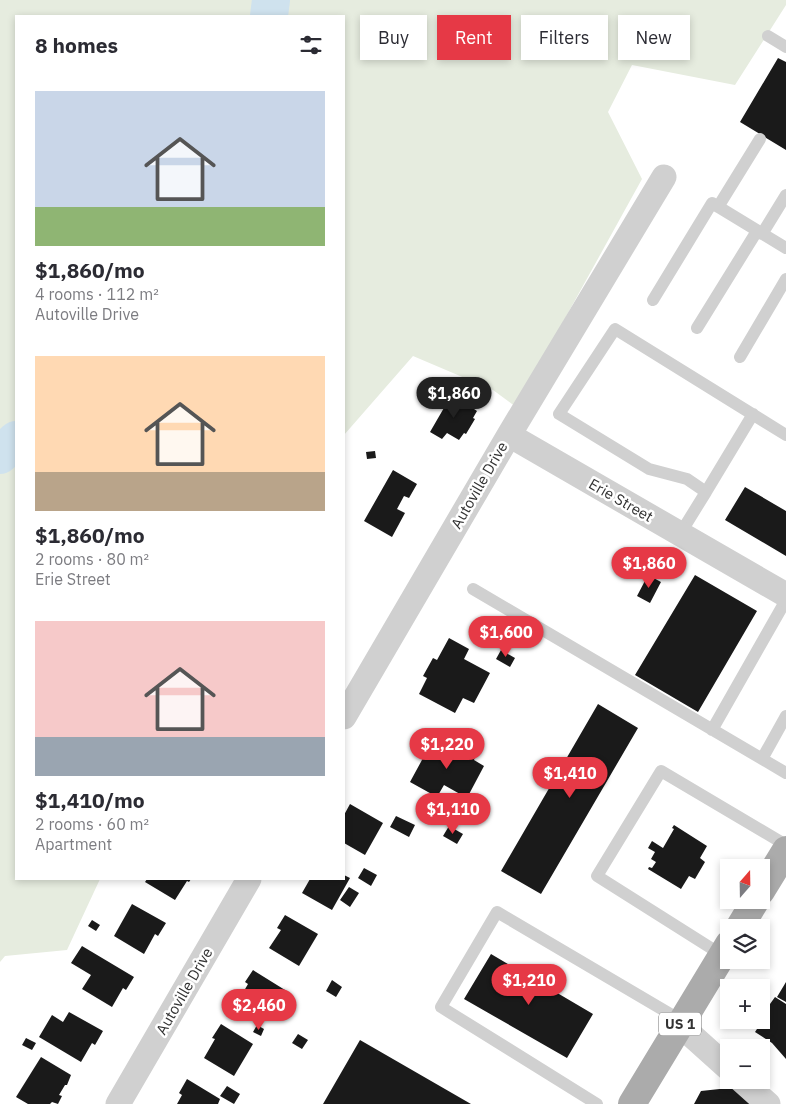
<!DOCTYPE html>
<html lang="en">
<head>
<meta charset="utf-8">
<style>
	:root { --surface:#fff; --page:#f7f7f7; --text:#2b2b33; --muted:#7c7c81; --accent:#e63946 }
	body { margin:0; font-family:"IBM Plex Sans",sans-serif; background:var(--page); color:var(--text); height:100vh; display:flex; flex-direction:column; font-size:19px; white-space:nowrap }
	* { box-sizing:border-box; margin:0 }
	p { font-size:16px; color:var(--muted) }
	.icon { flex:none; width:28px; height:28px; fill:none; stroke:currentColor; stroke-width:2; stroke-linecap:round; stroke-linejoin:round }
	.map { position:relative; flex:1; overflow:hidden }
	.side { position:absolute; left:15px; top:15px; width:330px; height:865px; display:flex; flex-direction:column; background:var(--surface); border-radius:0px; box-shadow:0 2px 8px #0003 }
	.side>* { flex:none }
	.guide { position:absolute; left:360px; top:15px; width:350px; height:45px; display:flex; gap:10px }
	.needle { width:32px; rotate:20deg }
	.buttons { position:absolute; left:720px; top:859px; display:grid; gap:10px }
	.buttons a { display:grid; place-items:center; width:50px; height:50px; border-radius:0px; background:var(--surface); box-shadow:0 2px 8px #0003; font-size:25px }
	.price { position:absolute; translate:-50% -42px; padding:0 11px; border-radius:18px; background:var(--accent); color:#fff; font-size:16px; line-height:32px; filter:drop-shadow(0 1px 2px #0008) }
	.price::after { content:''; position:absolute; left:50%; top:30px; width:15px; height:11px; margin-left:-8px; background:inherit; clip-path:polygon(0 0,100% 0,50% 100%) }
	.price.active { background:#222; color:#fff }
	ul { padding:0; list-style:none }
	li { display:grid; align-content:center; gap:10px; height:265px; padding:0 20px }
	li span { display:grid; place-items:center; height:155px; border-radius:0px; color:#555 }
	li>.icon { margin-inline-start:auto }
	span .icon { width:90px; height:90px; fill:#fffc; stroke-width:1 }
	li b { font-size:21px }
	h2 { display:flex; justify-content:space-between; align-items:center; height:60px; padding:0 20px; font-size:21px }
	.tag { padding:0 18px; border-radius:0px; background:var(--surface); box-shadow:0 2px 8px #0003; font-size:18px; line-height:45px }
	.tag.active { background:var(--accent); color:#fff }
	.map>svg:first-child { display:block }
	.green { fill:#e6ecdf }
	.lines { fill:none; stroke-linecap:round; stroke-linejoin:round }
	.river { stroke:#cfe2ee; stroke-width:38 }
	.building { fill:#1a1a1a }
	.service { stroke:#d0d0d0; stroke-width:12 }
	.minor { stroke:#d0d0d0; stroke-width:25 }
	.primary { stroke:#ababab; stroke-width:28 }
	.labels { text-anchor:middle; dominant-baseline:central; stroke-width:5; stroke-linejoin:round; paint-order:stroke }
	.shield { fill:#fff; stroke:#707070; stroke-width:1 }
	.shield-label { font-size:14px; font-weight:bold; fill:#333 }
	.street-label { font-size:15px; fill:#333; stroke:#fff }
</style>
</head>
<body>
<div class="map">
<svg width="786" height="1104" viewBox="0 0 786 1104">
	<rect width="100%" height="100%" fill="#fff"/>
	<path class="green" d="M 0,0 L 786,0 L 786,5 L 735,85 L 632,65 L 608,112 L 642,179 L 516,407 L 493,390 L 413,356 L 344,435 L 344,16 L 16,16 L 16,879 L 100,879 L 67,950 L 5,956 L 0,962 Z"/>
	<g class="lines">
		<path class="river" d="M 269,16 L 271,0
			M 0,455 L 16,440"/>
	</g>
	<path class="building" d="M 778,58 L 786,62 L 786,150 L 740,122 Z
		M 452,394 L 477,411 L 473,418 L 475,419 L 466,434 L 464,433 L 459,440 L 447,433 L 442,439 L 430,432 Z
		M 375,451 L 376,458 L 367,459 L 366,452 Z
		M 393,470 L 417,484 L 409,498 L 404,496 L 397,509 L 405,513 L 392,537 L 364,521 Z
		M 745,487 L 786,511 L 786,556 L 725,520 Z
		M 648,575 L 661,582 L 650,603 L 637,596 Z
		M 695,575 L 757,611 L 698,712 L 635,675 Z
		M 449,638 L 469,649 L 464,659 L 490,673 L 474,703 L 463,698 L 455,713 L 419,694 L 427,678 L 423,676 L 433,658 L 437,660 Z
		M 501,650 L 515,658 L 510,667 L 496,659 Z
		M 598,704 L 638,728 L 541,894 L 501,871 Z
		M 435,736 L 475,757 L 474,760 L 484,766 L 467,798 L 444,785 L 437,797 L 410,782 Z
		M 350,804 L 383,823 L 365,855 L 344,843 L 344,815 Z
		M 396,816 L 415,825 L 409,837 L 390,827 Z
		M 674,825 L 707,846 L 700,858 L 705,862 L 695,879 L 689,876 L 681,889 L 648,869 L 649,867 L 652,868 L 656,862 L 651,859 L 655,852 L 648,848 L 652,841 L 663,848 L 674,829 L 672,828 Z
		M 449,826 L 463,834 L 457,844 L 443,836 Z
		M 364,868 L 377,875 L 371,886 L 358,878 Z
		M 344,875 L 350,878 L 332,910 L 302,893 L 310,879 L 344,879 Z
		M 147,879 L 191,879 L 189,882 L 187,881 L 175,900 L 145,882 Z
		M 349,887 L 359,893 L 350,907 L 340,900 Z
		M 132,904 L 166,923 L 158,936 L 155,934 L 144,954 L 114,936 Z
		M 285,915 L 318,934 L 299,966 L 269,948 L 281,930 L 277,928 Z
		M 92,920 L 100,925 L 96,931 L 88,926 Z
		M 82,946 L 134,977 L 126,990 L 123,988 L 112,1007 L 82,989 L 91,975 L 71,963 Z
		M 491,954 L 593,1014 L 567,1058 L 464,999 Z
		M 253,970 L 285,990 L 267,1020 L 237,1003 L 248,984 L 245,982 Z
		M 332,980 L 342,987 L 336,997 L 326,991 Z
		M 786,982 L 786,1002 L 777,997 Z
		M 775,997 L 786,1004 L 786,1059 L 772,1043 L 755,1032 L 757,1029 L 746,1021 L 761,1020 L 761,999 L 770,1004 Z
		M 69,1012 L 103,1031 L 95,1045 L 92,1043 L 81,1062 L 39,1037 L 52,1015 L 63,1022 Z
		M 221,1024 L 253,1044 L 234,1076 L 204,1058 L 215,1039 L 212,1038 Z
		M 257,1025 L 264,1029 L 261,1036 L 253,1032 Z
		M 298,1034 L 308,1040 L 302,1049 L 292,1043 Z
		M 26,1038 L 36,1043 L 32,1050 L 22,1045 Z
		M 360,1040 L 471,1104 L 323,1104 Z
		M 41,1057 L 71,1075 L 67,1085 L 65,1085 L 59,1095 L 62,1096 L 58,1104 L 52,1102 L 50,1104 L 28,1104 L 16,1097 Z
		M 187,1079 L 220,1099 L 218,1104 L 177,1104 L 182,1095 L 179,1093 Z
		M 227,1086 L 240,1094 L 234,1104 L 220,1096 Z
		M 738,1087 L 755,1104 L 694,1104 L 701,1091 Z"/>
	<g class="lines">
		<path class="service" d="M 768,36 L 786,47
			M 718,207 L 760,139
			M 762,234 L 786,195
			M 653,300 L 712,203 L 786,248
			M 697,328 L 757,231
			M 740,357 L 786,279
			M 706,492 L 753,414
			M 680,534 L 706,492 L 687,479 L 649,469 L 559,414 L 615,329 L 786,435
			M 473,589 L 786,773
			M 712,730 L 786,600
			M 762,759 L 786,716
			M 722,955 L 597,876 L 661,771 L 786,845
			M 597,1104 L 441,1007 L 497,912 L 682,1021"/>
		<path class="minor" d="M 509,435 L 786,595
			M 344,717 L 509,435 L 664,177
			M 680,1025 L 729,1069
			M 741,1080 L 768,1104
			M 118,1104 L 249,879"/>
		<path class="primary" d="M 761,891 L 786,850
			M 739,928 L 756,900
			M 632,1104 L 729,944"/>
	</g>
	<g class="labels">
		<rect class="shield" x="659" y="1012.5" width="42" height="23" rx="4"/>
		<g class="shield-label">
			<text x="680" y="1024">US 1</text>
		</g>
		<g class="street-label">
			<text transform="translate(479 485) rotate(-60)">Autoville Drive</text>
			<text transform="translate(621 500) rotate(30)">Erie Street</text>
			<text transform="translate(184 991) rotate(-60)">Autoville Drive</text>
		</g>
	</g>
</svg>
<div class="buttons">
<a><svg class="needle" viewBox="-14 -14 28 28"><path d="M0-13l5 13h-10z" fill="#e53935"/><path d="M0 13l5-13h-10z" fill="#7c7c81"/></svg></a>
<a><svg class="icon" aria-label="layers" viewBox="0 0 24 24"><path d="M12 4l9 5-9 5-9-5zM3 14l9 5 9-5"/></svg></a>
<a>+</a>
<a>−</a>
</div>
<b class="price active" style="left:454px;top:419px">$1,860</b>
<b class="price" style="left:649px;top:589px">$1,860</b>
<b class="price" style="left:506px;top:658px">$1,600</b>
<b class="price" style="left:447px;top:770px">$1,220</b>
<b class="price" style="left:570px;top:799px">$1,410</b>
<b class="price" style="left:453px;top:835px">$1,110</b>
<b class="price" style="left:529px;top:1006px">$1,210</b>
<b class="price" style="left:259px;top:1031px">$2,460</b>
<div class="guide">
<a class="tag">Buy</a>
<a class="tag active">Rent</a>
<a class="tag">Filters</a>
<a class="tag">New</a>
</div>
<section class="side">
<h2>8 homes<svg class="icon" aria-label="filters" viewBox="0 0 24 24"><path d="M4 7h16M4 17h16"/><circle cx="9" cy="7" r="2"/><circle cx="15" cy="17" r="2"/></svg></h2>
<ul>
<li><span style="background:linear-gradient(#c9d6e8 75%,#8fb573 0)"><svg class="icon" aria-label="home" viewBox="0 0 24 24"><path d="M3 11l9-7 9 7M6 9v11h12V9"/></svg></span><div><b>$1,860/mo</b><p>4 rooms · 112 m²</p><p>Autoville Drive</p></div></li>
<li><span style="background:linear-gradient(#ffd9b3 75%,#b9a48a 0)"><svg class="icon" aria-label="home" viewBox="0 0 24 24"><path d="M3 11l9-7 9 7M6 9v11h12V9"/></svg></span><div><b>$1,860/mo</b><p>2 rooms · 80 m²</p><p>Erie Street</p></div></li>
<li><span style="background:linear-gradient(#f6c9c9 75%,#9aa5b1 0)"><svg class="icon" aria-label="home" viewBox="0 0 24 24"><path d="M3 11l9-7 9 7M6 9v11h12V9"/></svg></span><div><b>$1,410/mo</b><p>2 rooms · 60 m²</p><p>Apartment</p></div></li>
</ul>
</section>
</div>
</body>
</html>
